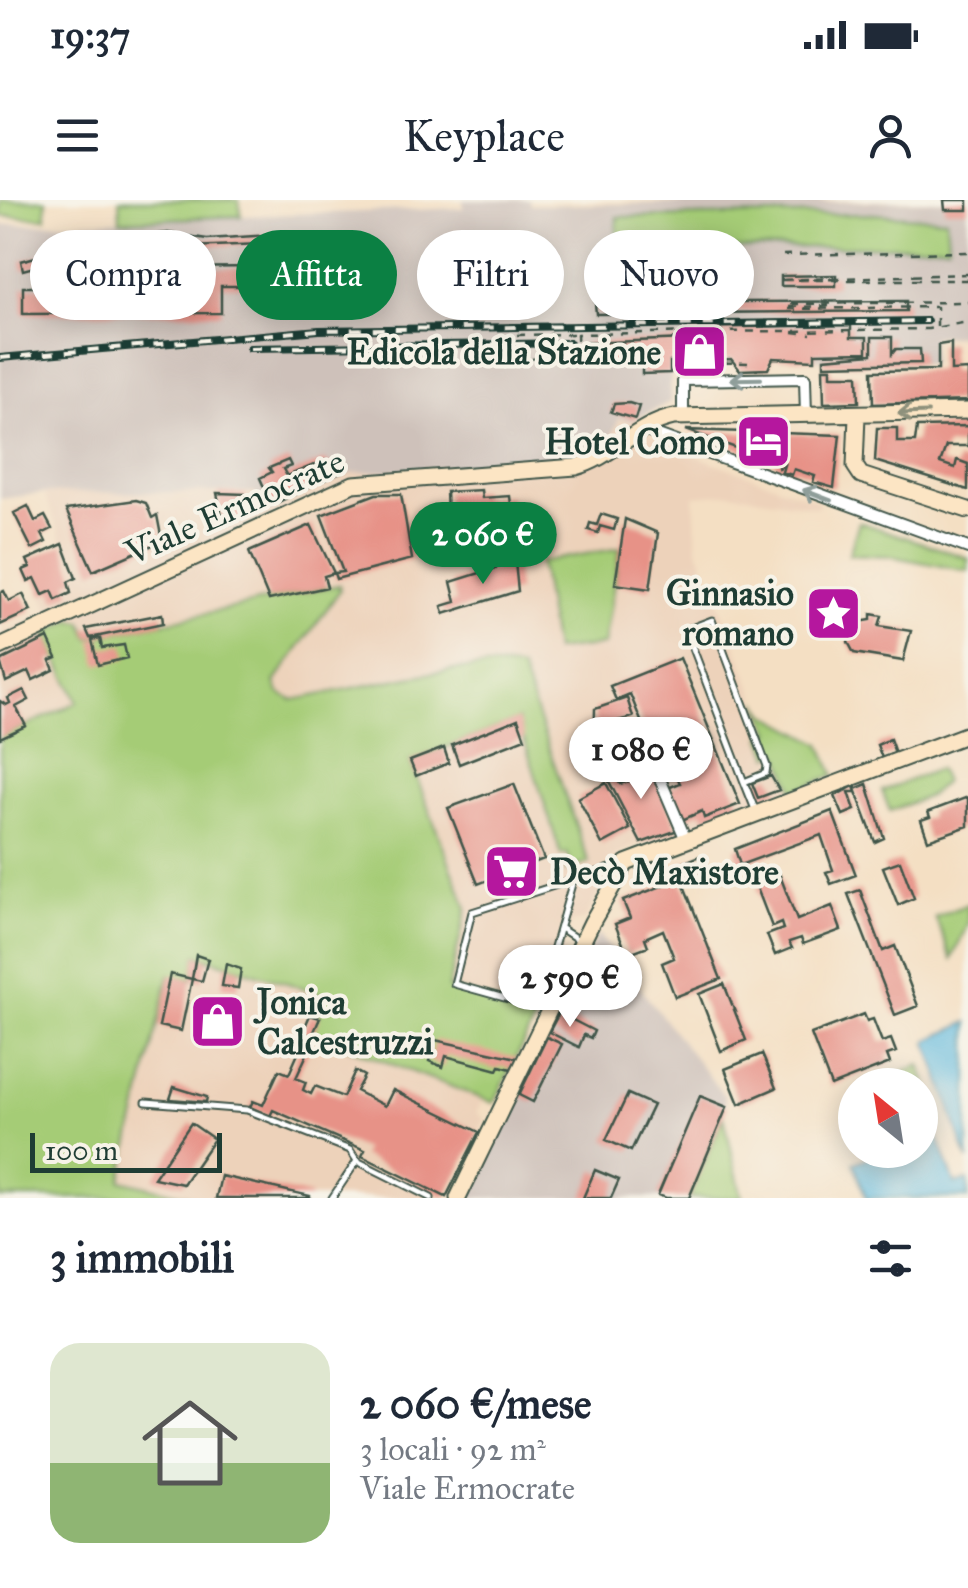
<!DOCTYPE html>
<html lang="it">
<head>
<meta charset="utf-8">
<style>
	:root { --surface:#fff; --page:#f6f6f7; --text:#1f2937; --muted:#747a83; --line:#e0e1e3; --accent:#0b8043 }
	body { margin:0; font-family:"IM FELL Great Primer",serif; background:var(--page); color:var(--text); height:100vh; display:flex; flex-direction:column; font-size:38px; white-space:nowrap }
	* { box-sizing:border-box; margin:0 }
	p { font-size:32px; color:var(--muted) }
	.icon { flex:none; width:55px; height:55px; fill:none; stroke:currentColor; stroke-width:2; stroke-linecap:round; stroke-linejoin:round }
	.map { position:relative; height:998px; overflow:hidden }
	.side { display:flex; flex-direction:column; background:var(--surface); flex:1 }
	.side>* { flex:none }
	.guide { position:absolute; left:30px; top:30px; width:910px; height:90px; display:flex; gap:20px }
	.needle { width:65px; rotate:330deg }
	.fabs { position:absolute; left:838px; top:868px; display:grid; gap:20px }
	.fabs a { display:grid; place-items:center; width:100px; height:100px; border-radius:50%; background:var(--surface); box-shadow:0 5px 25px #0003; font-size:50px }
	.scale { position:absolute; left:30px; bottom:25px; width:192px; box-sizing:border-box; padding-left:10px; border:5px solid #1f3d34; border-top:0; font-size:28px; line-height:35px; white-space:nowrap; color:#1f3d34; -webkit-text-stroke:8px #f7f3e8; paint-order:stroke }
	.price { position:absolute; translate:-50% -85px; padding:0 22px; border-radius:35px; background:#fff; color:#222; font-size:32px; line-height:65px; filter:drop-shadow(0 2px 5px #0008) }
	.price::after { content:''; position:absolute; left:50%; top:60px; width:30px; height:22px; margin-left:-15px; background:inherit; clip-path:polygon(0 0,100% 0,50% 100%) }
	.price.selected { background:var(--accent); color:#fff }
	ul { padding:0; list-style:none }
	li { display:flex; align-items:center; gap:30px; height:250px; padding:0 50px }
	li+li { border-top:2px solid var(--line) }
	li span { display:grid; place-items:center; flex:none; width:280px; height:200px; border-radius:30px; color:#555 }
	li>.icon { margin-inline-start:auto }
	span .icon { width:120px; height:120px; fill:#fffc; stroke-width:1 }
	li b { font-size:42px }
	h2 { display:flex; justify-content:space-between; align-items:center; height:120px; padding:0 50px; font-size:42px }
	.pill { padding:0 35px; border-radius:45px; background:var(--surface); box-shadow:0 5px 25px #0003; font-size:35px; line-height:90px }
	.pill.selected { background:var(--accent); color:#fff }
	.status { display:flex; justify-content:space-between; align-items:center; height:70px; padding:0 50px; background:var(--surface); direction:ltr }
	.status svg { height:28px; fill:currentColor }
	header { display:flex; justify-content:space-between; align-items:center; height:130px; padding:0 50px; background:var(--surface); font-size:45px; font-weight:600 }
	.map>svg:first-child { display:block }
	.built { fill:#edd2ba }
	.industrial { fill:#cec1ba }
	.green { fill:#a5cc76; stroke:#628455; stroke-width:2.5 }
	.water { fill:#60b9de; stroke:#407b89; stroke-width:2.5 }
	.building { fill:#e79287 }
	.lines { fill:none; stroke-linecap:round; stroke-linejoin:round }
	.service-casing { stroke:#3f5549; stroke-width:9 }
	.minor-casing { stroke:#3f5549; stroke-width:14 }
	.secondary-casing { stroke:#3f5549; stroke-width:19 }
	.path { stroke:#3f5549; stroke-width:2.5; stroke-dasharray:8 8; stroke-linecap:butt }
	.service { stroke:#fff; stroke-width:5 }
	.minor { stroke:#fff; stroke-width:10 }
	.secondary { stroke:#fce5c4; stroke-width:15 }
	.rail-casing { stroke:#1f3d34; stroke-width:8 }
	.rail { stroke:#f7f3e8; stroke-width:4; stroke-dasharray:11; stroke-linecap:butt }
	.oneway { stroke:#8f9e9a }
	.oneway2 { stroke:#8e917c }
	.labels { text-anchor:middle; dominant-baseline:central; stroke-width:8; stroke-linejoin:round; paint-order:stroke }
	.poi-label { font-size:35px; font-weight:bold; fill:#1f3d34; stroke:#f7f3e8; text-anchor:end }
	.street-label { font-size:35px; fill:#1f3d34; stroke:#f7f3e8 }
</style>
</head>
<body>
<div class="status"><b>19:37</b><svg viewBox="0 0 49 12"><path d="M0 12V9h3v3zM5 12V6h3v6zM10 12V3h3v9zM15 12V0h3v12zM26 1h20v11H26zM47 4h2v5h-2z"/></svg></div>
<header><svg class="icon" aria-label="menu" viewBox="0 0 24 24"><path d="M4 6h16M4 12h16M4 18h16"/></svg>Keyplace<svg class="icon" aria-label="person" viewBox="0 0 24 24"><circle cx="12" cy="8" r="4"/><path d="M4 21q1-7 8-7t8 7"/></svg></header>
<div class="map">
<svg width="968" height="998" viewBox="0 0 968 998">
	<rect width="100%" height="100%" fill="#f7f3e8"/>
	<filter id="ink" filterUnits="userSpaceOnUse"><feTurbulence type="fractalNoise" baseFrequency=".01" numOctaves="2"/><feDisplacementMap in="SourceGraphic" scale="20" xChannelSelector="R" yChannelSelector="G"/><feConvolveMatrix kernelMatrix="1 2 1 2 8 2 1 2 1" color-interpolation-filters="sRGB"/></filter>
	<filter id="wash" filterUnits="userSpaceOnUse"><feTurbulence type="fractalNoise" baseFrequency=".0048" numOctaves="4" result="noise"/><feDisplacementMap in="SourceGraphic" scale="40" xChannelSelector="R" yChannelSelector="G"/><feGaussianBlur stdDeviation="2.25" result="paint"/><feColorMatrix in="noise" values="0 0 0 0 0 0 0 0 0 0 0 0 0 0 0 0 0 1.4 0 .05"/><feComposite in="paint" operator="in"/></filter>
	<g filter="url(#wash)">
		<rect width="100%" height="100%" fill="#f4dfc3"/>
		<path class="built" d="M 619,218 L 635,219 L 663,244 L 819,301 L 818,307 L 731,293 L 694,296 L 697,347 L 758,502 L 768,515 L 821,544 L 834,575 L 739,613 L 641,643 L 617,656 L 585,720 L 571,723 L 562,740 L 564,761 L 494,903 L 482,902 L 477,912 L 485,920 L 445,998 L 0,998 L 0,434 L 50,411 L 27,360 L 63,343 L 44,293 L 255,291 L 267,313 L 352,273 L 453,269 L 596,250 L 611,237 Z"/>
		<path class="industrial" d="M 463,0 L 529,0 L 530,5 L 968,0 L 968,135 L 932,137 L 932,164 L 824,165 L 823,160 L 797,158 L 671,162 L 670,202 L 632,221 L 619,218 L 611,237 L 576,259 L 352,273 L 266,313 L 255,292 L 44,293 L 0,299 L 0,25 L 463,8 Z
			M 598,734 L 725,897 L 724,917 L 689,998 L 469,998 Z"/>
		<path class="green" d="M 0,0 L 46,0 L 46,18 L 0,16 Z
			M 119,0 L 239,0 L 241,16 L 120,21 Z
			M 874,14 L 946,19 L 948,45 L 617,50 L 617,17 Z
			M 859,322 L 968,358 L 968,371 L 889,356 L 849,354 Z
			M 620,348 L 604,445 L 554,451 L 540,362 Z
			M 339,385 L 340,390 L 275,482 L 279,493 L 292,500 C 346,491 473,458 521,469 L 589,663 L 566,670 L 571,664 L 567,653 L 561,655 L 518,520 L 410,561 L 467,708 L 448,788 L 538,813 L 494,903 L 313,834 L 326,795 L 197,755 L 192,779 L 169,775 L 121,980 L 195,998 L 0,998 L 0,538 L 78,502 L 45,433 L 72,420 L 82,422 L 90,438 Z
			M 758,502 L 768,515 L 821,544 L 834,575 L 794,591 L 779,553 L 770,556 L 762,536 L 771,532 Z
			M 938,569 L 944,582 L 929,596 L 890,611 L 882,591 Z
			M 968,704 L 968,723 L 952,759 L 935,717 Z
			M 920,865 L 933,898 L 920,903 L 920,885 L 869,885 Z
			M 724,917 L 742,998 L 689,998 Z"/>
		<path class="water" d="M 968,822 L 968,961 L 927,841 Z
			M 935,930 L 955,984 L 968,980 L 968,998 L 866,998 L 854,963 L 886,950 L 920,950 L 920,936 Z"/>
		<g id="blocks">
			<path class="building" d="M 944,0 L 968,0 L 968,10 L 945,10 Z
				M 168,33 L 207,39 L 287,34 L 287,43 L 143,49 L 62,60 L 60,48 L 77,43 Z
				M 57,51 L 60,60 L 23,70 L 21,61 Z
				M 254,67 L 255,86 L 221,86 L 221,113 L 23,114 L 23,87 L 103,87 L 103,71 L 154,71 L 154,86 L 171,86 L 171,68 Z
				M 836,75 L 836,86 L 781,86 L 781,76 Z
				M 906,101 L 906,111 L 596,114 L 595,103 Z
				M 851,125 L 851,137 L 867,137 L 867,152 L 815,153 L 815,160 L 773,158 L 768,169 L 740,170 L 731,159 L 670,162 L 670,173 L 642,174 L 642,163 L 585,165 L 585,143 L 686,139 L 686,128 Z
				M 872,137 L 892,137 L 892,154 L 896,149 L 920,149 L 921,163 L 824,165 L 824,158 L 872,154 Z
				M 951,143 L 951,171 L 968,170 L 968,201 L 873,204 L 872,171 L 938,170 L 938,145 Z
				M 823,168 L 831,168 L 831,175 L 858,175 L 859,202 L 824,203 Z
				M 629,203 L 639,206 L 635,219 L 611,212 L 614,204 Z
				M 968,226 L 968,246 L 946,246 L 940,263 L 955,268 L 957,260 L 968,264 L 968,290 L 875,261 L 877,228 L 897,228 L 897,242 L 915,242 L 917,227 Z
				M 686,230 L 840,235 L 834,288 L 813,282 L 815,276 L 794,269 L 792,275 L 782,272 L 784,265 L 779,268 L 775,262 Z
				M 288,260 L 291,266 L 283,269 L 287,276 L 326,260 L 329,266 L 340,261 L 345,270 L 272,305 L 260,278 L 272,272 L 269,268 Z
				M 481,290 L 482,298 L 510,296 L 511,304 L 497,305 L 498,310 L 447,313 L 446,292 Z
				M 217,293 L 245,294 L 254,312 L 224,326 Z
				M 376,294 L 401,294 L 412,359 L 336,379 L 334,373 L 343,372 L 321,315 Z
				M 136,300 L 146,303 L 152,318 L 157,315 L 162,341 L 93,371 L 66,310 Z
				M 28,306 L 35,321 L 45,316 L 52,329 L 42,334 L 46,342 L 32,349 L 14,313 Z
				M 601,314 L 617,319 L 614,330 L 600,326 L 598,333 L 588,330 L 590,323 L 597,325 Z
				M 625,319 L 658,333 L 650,389 L 615,384 Z
				M 311,325 L 334,373 L 324,376 L 327,387 L 269,400 L 249,352 Z
				M 63,344 L 76,378 L 68,382 L 71,393 L 56,400 L 52,391 L 43,395 L 35,378 L 28,381 L 23,370 L 30,367 L 27,360 Z
				M 515,362 L 518,391 L 444,414 L 442,406 L 456,402 L 451,382 Z
				M 4,391 L 9,401 L 23,394 L 31,411 L 0,425 L 0,393 Z
				M 162,414 L 163,423 L 90,438 L 86,429 Z
				M 871,414 L 882,416 L 879,426 L 911,431 L 903,461 L 854,453 L 848,442 L 850,430 L 859,422 L 871,420 Z
				M 48,438 L 57,458 L 50,461 L 54,470 L 33,480 L 29,471 L 6,482 L 0,461 Z
				M 100,438 L 102,448 L 124,445 L 127,458 L 98,465 L 92,440 Z
				M 680,458 L 740,604 L 704,618 L 702,611 L 682,620 L 668,588 L 680,583 L 667,556 L 657,560 L 630,494 L 616,500 L 610,486 Z
				M 24,490 L 29,500 L 16,507 L 26,526 L 0,538 L 0,501 L 6,505 L 10,503 L 8,498 Z
				M 627,498 L 633,517 L 614,522 L 614,551 L 594,550 L 595,509 Z
				M 518,519 L 525,538 L 459,564 L 452,545 Z
				M 890,539 L 895,553 L 882,558 L 877,545 Z
				M 444,548 L 449,563 L 416,576 L 410,561 Z
				M 614,554 L 623,571 L 615,576 L 620,584 L 654,573 L 678,630 L 641,643 L 599,562 Z
				M 771,576 L 779,590 L 758,598 L 752,583 Z
				M 606,583 L 630,629 L 602,644 L 578,598 Z
				M 514,584 L 544,659 L 478,684 L 448,608 Z
				M 867,584 L 884,638 L 875,642 L 855,589 Z
				M 854,586 L 856,592 L 849,592 L 855,610 L 843,615 L 835,596 Z
				M 968,597 L 968,626 L 928,640 L 921,620 L 930,617 L 928,612 Z
				M 832,611 L 856,675 L 831,684 L 826,672 L 833,670 L 821,635 L 740,665 L 735,649 Z
				M 700,656 L 705,669 L 681,678 L 721,779 L 675,797 L 662,763 L 674,758 L 663,730 L 645,738 L 648,746 L 627,754 L 615,724 L 630,718 L 623,701 L 672,682 L 663,671 Z
				M 900,661 L 914,698 L 898,705 L 883,667 Z
				M 779,673 L 797,720 L 832,706 L 841,730 L 803,744 L 801,738 L 789,742 L 792,748 L 775,755 L 767,735 L 783,729 L 781,723 L 772,727 L 757,688 Z
				M 860,690 L 883,751 L 895,746 L 918,806 L 895,815 L 848,694 Z
				M 196,755 L 208,759 L 202,781 L 192,779 L 181,831 L 159,826 L 170,774 L 192,779 Z
				M 226,764 L 241,769 L 238,788 L 222,786 Z
				M 724,784 L 746,840 L 721,851 L 699,794 Z
				M 559,813 L 594,831 L 591,838 L 584,835 L 579,847 L 549,832 Z
				M 864,814 L 867,821 L 873,819 L 882,842 L 891,839 L 896,852 L 887,855 L 890,863 L 831,886 L 811,834 Z
				M 310,815 L 320,818 L 313,834 L 301,836 Z
				M 547,837 L 562,844 L 533,902 L 519,895 Z
				M 435,840 L 517,858 L 511,869 L 500,866 L 498,870 L 446,856 L 443,867 L 429,861 Z
				M 300,849 L 308,852 L 296,878 L 306,882 L 303,890 L 311,894 L 315,886 L 343,897 L 355,871 L 364,876 L 356,891 L 385,906 L 393,890 L 479,932 L 446,997 L 362,956 L 365,950 L 273,910 L 270,916 L 250,907 L 253,901 L 263,905 L 279,870 L 289,874 Z
				M 762,854 L 776,888 L 739,904 L 725,869 Z
				M 174,887 L 207,897 L 206,902 L 170,899 Z
				M 628,894 L 653,905 L 631,951 L 606,940 Z
				M 700,896 L 727,907 L 689,998 L 666,998 L 658,995 Z
				M 191,923 L 214,939 L 183,984 L 154,978 Z
				M 595,970 L 619,980 L 611,998 L 583,998 Z
				M 221,976 L 310,996 L 310,998 L 216,998 Z"/>
		</g>
	</g>
	<g filter="url(#ink)">
		<use href="#blocks" fill-opacity="0" stroke="#3f5549" stroke-width="2.5"/>
		<g class="lines">
			<defs>
				<path id="service" d="M 712,420 L 767,566 L 766,573 L 744,582 L 686,430 Z
					M 744,582 L 756,612
					M 574,677 L 538,803 L 533,806 L 454,784 L 472,712 L 623,664
					M 560,728 L 580,741
					M 146,902 L 247,910 L 350,950 L 357,961 L 431,998
					M 332,998 L 357,961"/>
				<path id="minor" d="M 683,217 L 683,180 L 805,178 L 806,216
					M 644,230 L 968,348
					M 660,579 L 686,640"/>
				<path id="secondary" d="M 857,215 L 855,266 L 861,275 L 968,310
					M 0,447 L 353,284 L 576,267 C 612,257 638,224 674,217 L 968,211
					M 458,998 L 592,722 L 626,663 L 968,534"/>
			</defs>
			<use href="#service" class="service-casing"/>
			<use href="#minor" class="minor-casing"/>
			<use href="#secondary" class="secondary-casing"/>
			<path class="path" d="M 783,55 L 968,52
				M 968,74 L 780,80 L 968,80
				M 781,80 L 839,79
				M 789,107 L 833,106
				M 937,126 L 937,107 L 788,109 L 788,104 L 968,102
				M 793,132 L 811,134
				M 517,135 L 576,134
				M 516,159 L 578,158 L 577,134 L 928,129 L 968,122
				M 676,162 L 751,163"/>
			<use href="#service" class="service"/>
			<use href="#minor" class="minor"/>
			<use href="#secondary" class="secondary"/>
			<defs>
				<path id="rail" d="M 250,148 L 570,143
					M 0,158 L 319,130 L 927,121"/>
			</defs>
			<use href="#rail" class="rail-casing"/>
			<use href="#rail" class="rail"/>
		</g>
		<defs><path id="oneway-shaft" d="M-6 0H5M1.5-3L5.5 0L1.5 3" fill="none" stroke-width="1.6" stroke-linecap="round" stroke-linejoin="round" transform="scale(2.5)"/></defs>
		<g class="oneway">
			<use href="#oneway-shaft" transform="translate(746 179) rotate(179)"/>
			<use href="#oneway-shaft" transform="translate(817 295) rotate(-159)"/>
		</g>
		<use class="oneway2" href="#oneway-shaft" transform="translate(913 213) rotate(178)"/>
	</g>
	<defs>
		<symbol id="shop-square" viewBox="-11 -11 22 22"><rect x="-9" y="-9" width="18" height="18" rx="4" fill="#b5179e" stroke="#f7f3e8"/><path d="M-5-2.5h2.3a2.7 3.5 0 0 1 5.4 0H5L5.5 6h-11ZM-1.5-2.5h3a1.5 2.3 0 0 0-3 0Z" fill="#fff"/></symbol>
		<symbol id="hotel-square" viewBox="-11 -11 22 22"><rect x="-9" y="-9" width="18" height="18" rx="4" fill="#b5179e" stroke="#f7f3e8"/><path d="M-6-4.5h1.5V1H6V5H4.5V3h-9V5H-6ZM-4 0a1.8 1.8 0 1 1 3.6 0ZM.5 0V-2.5h3Q6-2.5 6 0Z" fill="#fff"/></symbol>
		<symbol id="sight-square" viewBox="-11 -11 22 22"><rect x="-9" y="-9" width="18" height="18" rx="4" fill="#b5179e" stroke="#f7f3e8"/><path d="M0-6L1.8-2.2L6-1.7L2.9 1.2L3.7 5.4L0 3.3L-3.7 5.4L-2.9 1.2L-6-1.7L-1.8-2.2Z" fill="#fff"/></symbol>
		<symbol id="supermarket-square" viewBox="-11 -11 22 22"><rect x="-9" y="-9" width="18" height="18" rx="4" fill="#b5179e" stroke="#f7f3e8"/><path d="M-6-5.5h2.5l.6 2H6L4.5 2H-2.5L-4.4-4H-6ZM-1.5 3.2a1.3 1.3 0 1 0 .1 0ZM3 3.2a1.3 1.3 0 1 0 .1 0Z" fill="#fff"/></symbol>
	</defs>
	<g fill-rule="evenodd">
		<use href="#shop-square" x="668" y="120" width="63" height="63"/>
		<use href="#hotel-square" x="732" y="210" width="63" height="63"/>
		<use href="#sight-square" x="802" y="382" width="63" height="63"/>
		<use href="#supermarket-square" x="480" y="640" width="63" height="63"/>
		<use href="#shop-square" x="186" y="790" width="63" height="63"/>
	</g>
	<g class="labels">
		<g class="poi-label">
			<text x="661" y="152">Edicola della Stazione</text>
			<text x="725" y="242">Hotel Como</text>
			<text x="794" y="393">Ginnasio<tspan x="794" dy="40">romano</tspan></text>
			<text x="550" y="672" text-anchor="start">Decò Maxistore</text>
			<text x="257" y="802" text-anchor="start">Jonica<tspan x="257" dy="40">Calcestruzzi</tspan></text>
		</g>
		<g class="street-label">
			<text transform="translate(235 307) rotate(-24)">Viale Ermocrate</text>
		</g>
	</g>
</svg>
<div class="fabs">
<a><svg class="needle" viewBox="-14 -14 28 28"><path d="M0-13l5 13h-10z" fill="#e53935"/><path d="M0 13l5-13h-10z" fill="#747a83"/></svg></a>
</div>
<div class="scale">100 m</div>
<b class="price selected" style="left:483px;top:387px">2 060 €</b>
<b class="price" style="left:641px;top:602px">1 080 €</b>
<b class="price" style="left:570px;top:830px">2 590 €</b>
<div class="guide">
<a class="pill">Compra</a>
<a class="pill selected">Affitta</a>
<a class="pill">Filtri</a>
<a class="pill">Nuovo</a>
</div>
</div>
<section class="side">
<h2>3 immobili<svg class="icon" aria-label="filters" viewBox="0 0 24 24"><path d="M4 7h16M4 17h16"/><circle cx="9" cy="7" r="2"/><circle cx="15" cy="17" r="2"/></svg></h2>
<ul>
<li><span style="background:linear-gradient(#dfe7d0 60%,#8fb573 0)"><svg class="icon" aria-label="home" viewBox="0 0 24 24"><path d="M3 11l9-7 9 7M6 9v11h12V9"/></svg></span><div><b>2 060 €/mese</b><p>3 locali · 92 m²</p><p>Viale Ermocrate</p></div></li>
</ul>
</section>
</body>
</html>
